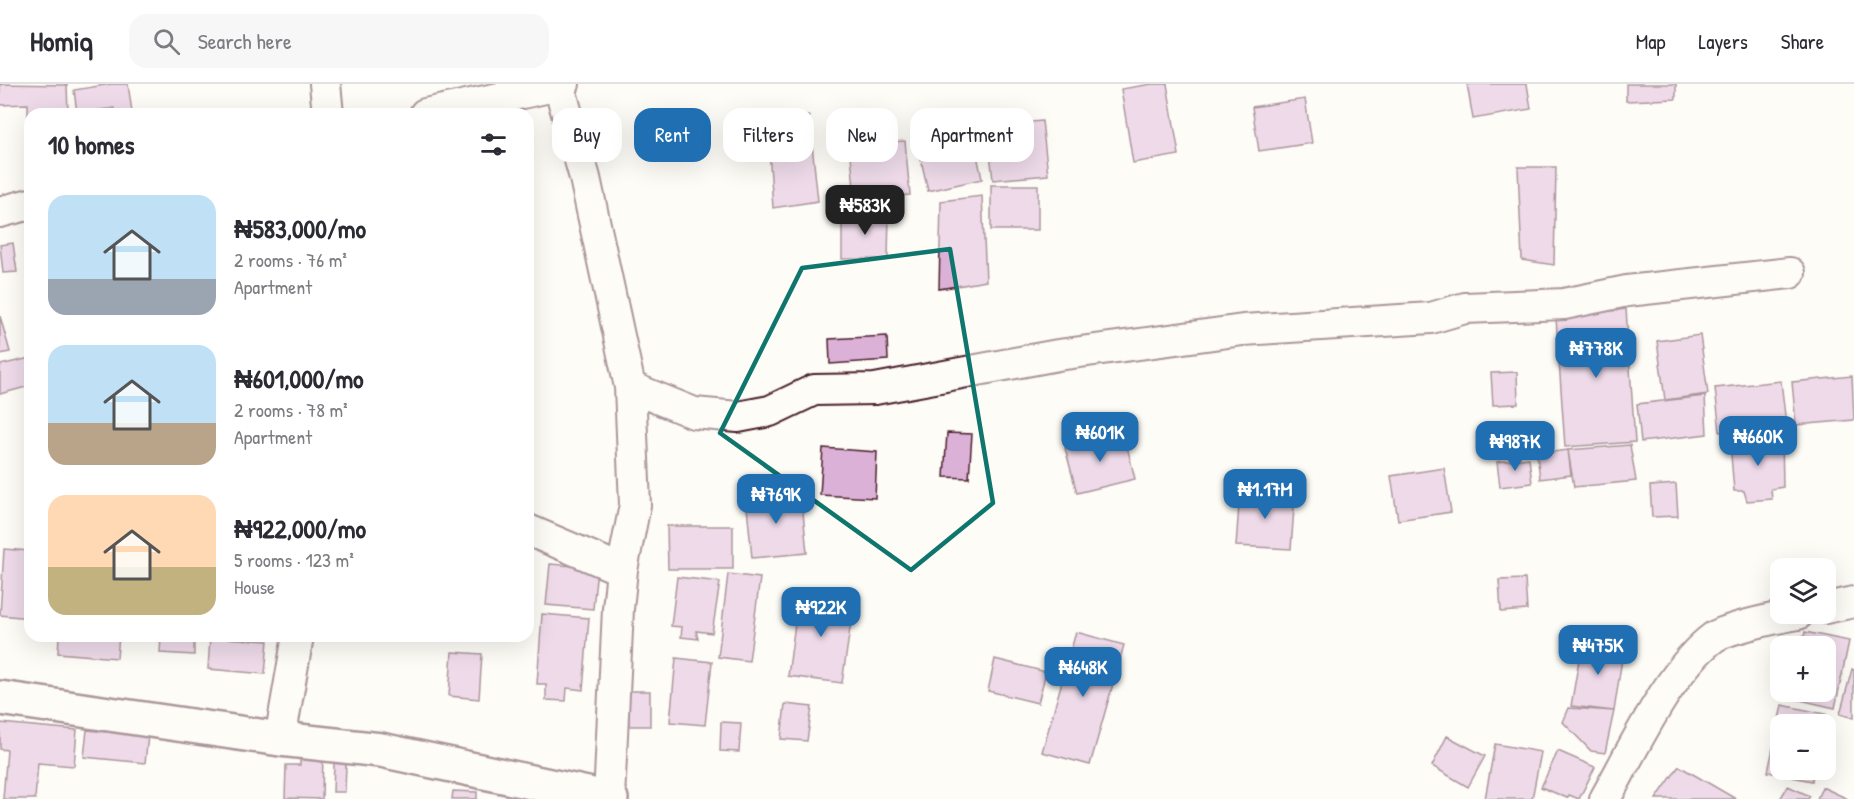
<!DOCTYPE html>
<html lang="en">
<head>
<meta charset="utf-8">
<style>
	:root { --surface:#fff; --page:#f7f7f7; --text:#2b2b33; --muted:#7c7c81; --line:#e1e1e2; --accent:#1f6fb2 }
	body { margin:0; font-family:"Patrick Hand",sans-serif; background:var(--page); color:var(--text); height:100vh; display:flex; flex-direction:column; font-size:22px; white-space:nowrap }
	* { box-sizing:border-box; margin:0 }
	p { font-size:20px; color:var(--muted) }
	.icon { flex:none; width:33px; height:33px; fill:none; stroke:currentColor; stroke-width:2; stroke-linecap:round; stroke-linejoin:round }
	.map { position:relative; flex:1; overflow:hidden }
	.drawer { position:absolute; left:24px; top:24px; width:510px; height:534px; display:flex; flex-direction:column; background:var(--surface); border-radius:18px; box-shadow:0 6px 24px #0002 }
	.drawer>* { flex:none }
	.hud { position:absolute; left:552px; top:24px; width:570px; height:54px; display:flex; gap:12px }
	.controls { position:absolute; left:1770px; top:474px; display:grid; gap:12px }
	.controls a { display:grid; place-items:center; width:66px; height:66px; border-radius:12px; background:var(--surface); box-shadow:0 6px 24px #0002; font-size:30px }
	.price { position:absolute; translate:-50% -51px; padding:0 14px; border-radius:12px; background:var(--accent); color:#fff; font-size:20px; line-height:39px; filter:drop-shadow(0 2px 3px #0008) }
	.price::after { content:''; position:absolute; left:50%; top:36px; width:18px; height:14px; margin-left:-9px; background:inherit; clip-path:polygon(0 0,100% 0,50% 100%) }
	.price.active { background:#222; color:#fff }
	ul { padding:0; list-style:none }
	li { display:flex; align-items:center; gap:18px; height:150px; padding:0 24px }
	li span { display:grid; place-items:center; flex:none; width:168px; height:120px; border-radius:18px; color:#555 }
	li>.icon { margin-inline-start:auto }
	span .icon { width:72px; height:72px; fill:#fffc; stroke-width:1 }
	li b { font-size:26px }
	h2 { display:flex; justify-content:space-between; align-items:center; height:72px; padding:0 24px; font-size:26px }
	.tag { padding:0 21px; border-radius:18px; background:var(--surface); box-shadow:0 6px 24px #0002; font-size:21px; line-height:54px }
	.tag.active { background:var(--accent); color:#fff }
	header { display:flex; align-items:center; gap:36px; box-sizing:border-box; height:84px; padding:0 30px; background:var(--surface); border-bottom:2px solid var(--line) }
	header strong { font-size:28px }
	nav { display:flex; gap:33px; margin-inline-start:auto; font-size:21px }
	.search { width:420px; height:54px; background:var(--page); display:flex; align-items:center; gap:15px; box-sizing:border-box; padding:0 21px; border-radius:18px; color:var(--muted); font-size:22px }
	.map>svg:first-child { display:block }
	.building { fill:#dcb1d7; stroke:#4a1f2b; stroke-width:1.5 }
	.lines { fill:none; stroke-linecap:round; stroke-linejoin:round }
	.minor-casing { stroke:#4a1f2b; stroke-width:34 }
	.tertiary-casing { stroke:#4a1f2b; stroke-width:38 }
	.minor { stroke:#fdfcf7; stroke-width:30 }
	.tertiary { stroke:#fdfcf7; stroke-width:33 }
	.marked { fill:none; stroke:#0f766e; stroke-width:4.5; stroke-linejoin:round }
</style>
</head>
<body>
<header>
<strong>Homiq</strong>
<div class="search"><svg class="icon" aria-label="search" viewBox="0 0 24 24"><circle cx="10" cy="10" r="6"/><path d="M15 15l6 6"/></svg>Search here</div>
<nav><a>Map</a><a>Layers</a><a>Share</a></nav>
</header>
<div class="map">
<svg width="1854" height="715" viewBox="0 0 1854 715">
	<rect width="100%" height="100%" fill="#fdfcf7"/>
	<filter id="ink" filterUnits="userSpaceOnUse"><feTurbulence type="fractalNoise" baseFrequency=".0167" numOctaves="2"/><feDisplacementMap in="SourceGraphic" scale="12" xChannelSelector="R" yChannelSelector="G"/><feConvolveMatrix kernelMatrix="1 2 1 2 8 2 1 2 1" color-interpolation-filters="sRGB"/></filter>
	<g filter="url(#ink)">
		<path class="building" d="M 0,0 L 67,1 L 68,30 L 30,30 L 28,33 L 28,20 L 0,21 Z
			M 111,0 L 128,0 L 132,28 L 115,30 L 114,24 L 77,29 L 74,6 Z
			M 1152,0 L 1167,0 L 1179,71 L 1133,79 L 1121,5 Z
			M 1467,0 L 1527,0 L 1531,25 L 1473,35 Z
			M 1626,0 L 1676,0 L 1676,15 L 1626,17 Z
			M 1305,15 L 1312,59 L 1259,67 L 1252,23 Z
			M 809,32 L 818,117 L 773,124 L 767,37 Z
			M 1042,37 L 1048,91 L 993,96 L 987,42 Z
			M 971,42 L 982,95 L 928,107 L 916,53 Z
			M 905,57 L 910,111 L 855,115 L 850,61 Z
			M 1518,83 L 1556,83 L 1554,181 L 1522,176 Z
			M 991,101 L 1038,101 L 1038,146 L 991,146 Z
			M 982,112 L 986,197 L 939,205 L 941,117 Z
			M 842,130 L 889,130 L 888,175 L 842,175 Z
			M 13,159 L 17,188 L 3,189 L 0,161 Z
			M 1626,225 L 1635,358 L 1565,363 L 1556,234 Z
			M 0,232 L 10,268 L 0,270 Z
			M 1700,251 L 1708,310 L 1665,316 L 1657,257 Z
			M 887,252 L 888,276 L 830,280 L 829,255 Z
			M 30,274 L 30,302 L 0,310 L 0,281 Z
			M 1517,288 L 1518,320 L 1493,321 L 1491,289 Z
			M 1852,292 L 1854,336 L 1796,341 L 1792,298 Z
			M 1781,297 L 1786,340 L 1720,348 L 1715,304 Z
			M 1705,312 L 1707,350 L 1641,358 L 1637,320 Z
			M 947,349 L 972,350 L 969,394 L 944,393 Z
			M 1124,350 L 1135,395 L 1077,409 L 1065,364 Z
			M 1782,352 L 1783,403 L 1771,405 L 1772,415 L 1747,417 L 1744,407 L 1734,407 L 1730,359 Z
			M 1630,361 L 1636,397 L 1574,403 L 1568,366 Z
			M 823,364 L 877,368 L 875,414 L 820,411 Z
			M 1568,366 L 1571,391 L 1540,395 L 1537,370 Z
			M 1529,374 L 1532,399 L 1500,403 L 1497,378 Z
			M 1444,384 L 1451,428 L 1398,436 L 1391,392 Z
			M 1676,400 L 1678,432 L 1652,433 L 1650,402 Z
			M 1240,407 L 1295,411 L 1291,465 L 1236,462 Z
			M 801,408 L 807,469 L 752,474 L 746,413 Z
			M 667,442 L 733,442 L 733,485 L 668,485 Z
			M 4,465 L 30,467 L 30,534 L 0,531 Z
			M 550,480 L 597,484 L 593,525 L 546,521 Z
			M 728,490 L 760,494 L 749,577 L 718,573 Z
			M 677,493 L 720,498 L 712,549 L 696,547 L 698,555 L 681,553 L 682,543 L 671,542 Z
			M 1525,495 L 1527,526 L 1501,528 L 1499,496 Z
			M 799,509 L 854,517 L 842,599 L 788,592 Z
			M 542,530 L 589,534 L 583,606 L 567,604 L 566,617 L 546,616 L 546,600 L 537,600 Z
			M 1076,548 L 1124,561 L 1090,681 L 1042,668 Z
			M 1805,548 L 1849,557 L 1835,624 L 1791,614 L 1792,608 L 1826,608 L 1826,562 L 1802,562 Z
			M 59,552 L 119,552 L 117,574 L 58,569 Z
			M 161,552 L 194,552 L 194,571 L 160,569 Z
			M 210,553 L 268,557 L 265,590 L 208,585 Z
			M 1582,558 L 1624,562 L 1614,627 L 1571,622 Z
			M 452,568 L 482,570 L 479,615 L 449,612 Z
			M 676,574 L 712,578 L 705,641 L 670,638 Z
			M 995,575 L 1046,588 L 1038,619 L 988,607 Z
			M 1852,585 L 1854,586 L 1854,634 L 1840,630 Z
			M 629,607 L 650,607 L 650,642 L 629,642 Z
			M 785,620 L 812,623 L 807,657 L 781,655 Z
			M 1782,621 L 1826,630 L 1824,640 L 1780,640 L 1780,686 L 1814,686 L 1812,697 L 1768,688 Z
			M 1569,624 L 1614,627 L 1605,669 L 1591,667 L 1563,638 Z
			M 721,638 L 741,639 L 739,668 L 720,667 Z
			M 0,639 L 77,646 L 74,682 L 38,679 L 35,715 L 3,715 L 7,666 L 0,665 Z
			M 87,646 L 148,652 L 145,679 L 84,673 Z
			M 1447,652 L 1485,672 L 1468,703 L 1432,682 Z
			M 1495,660 L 1541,668 L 1532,715 L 1485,715 Z
			M 300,667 L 323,668 L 322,715 L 285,714 L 286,681 L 300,681 Z
			M 1558,667 L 1595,683 L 1579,715 L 1569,711 L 1567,714 L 1541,703 Z
			M 334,679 L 346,680 L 345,708 L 333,708 Z
			M 1679,682 L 1736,715 L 1656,715 Z
			M 1788,702 L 1810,712 L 1808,715 L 1780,715 Z
			M 1822,703 L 1848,715 L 1817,715 Z
			M 453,707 L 477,708 L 477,715 L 452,715 Z"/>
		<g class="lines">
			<defs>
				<path id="minor" d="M 325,0 L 328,30
					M 559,1 L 585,94 L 630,303 L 635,421 L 622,486 L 618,525 L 609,715
					M 425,30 L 564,0
					M 0,128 L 30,120
					M 630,303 L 694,329 L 738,333 L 770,327 L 814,306 L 875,305 L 1058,271 L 1243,246 L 1431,234 L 1465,224 L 1564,220 L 1627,207 L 1790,189
					M 528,446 L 622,486
					M 1826,524 L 1854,518
					M 280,655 L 298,552
					M 1605,715 C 1632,667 1670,585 1714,553 C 1728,544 1780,533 1798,530"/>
				<path id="tertiary" d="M 0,614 L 280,655 L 381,666 L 611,715"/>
			</defs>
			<use href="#minor" class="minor-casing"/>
			<use href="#tertiary" class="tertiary-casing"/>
			<use href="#minor" class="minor"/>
			<use href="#tertiary" class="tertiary"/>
		</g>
	</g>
	<path d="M0 0H1854V715H0ZM 950,165 L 993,419 L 911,486 L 720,349 L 802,184 Z" fill="#fdfcf7" fill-opacity=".55" fill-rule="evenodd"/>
	<path class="marked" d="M 950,165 L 993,419 L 911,486 L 720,349 L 802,184 Z"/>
</svg>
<div class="controls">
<a><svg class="icon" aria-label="layers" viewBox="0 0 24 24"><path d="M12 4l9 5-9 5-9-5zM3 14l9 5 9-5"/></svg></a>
<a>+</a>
<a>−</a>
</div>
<b class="price active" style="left:865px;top:152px">₦583K</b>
<b class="price" style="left:1596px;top:295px">₦778K</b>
<b class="price" style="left:1100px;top:379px">₦601K</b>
<b class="price" style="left:1758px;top:383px">₦660K</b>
<b class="price" style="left:1515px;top:388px">₦987K</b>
<b class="price" style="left:1265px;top:436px">₦1.17M</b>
<b class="price" style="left:776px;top:441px">₦769K</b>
<b class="price" style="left:821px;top:554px">₦922K</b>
<b class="price" style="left:1598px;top:592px">₦475K</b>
<b class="price" style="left:1083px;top:614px">₦648K</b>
<div class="hud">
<a class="tag">Buy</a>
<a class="tag active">Rent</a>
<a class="tag">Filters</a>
<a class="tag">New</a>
<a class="tag">Apartment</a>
</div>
<section class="drawer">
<h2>10 homes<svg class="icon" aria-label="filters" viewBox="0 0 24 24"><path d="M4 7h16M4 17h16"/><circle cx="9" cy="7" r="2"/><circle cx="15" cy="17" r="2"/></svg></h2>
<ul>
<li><span style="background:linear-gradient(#bfe0f5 70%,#9aa5b1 0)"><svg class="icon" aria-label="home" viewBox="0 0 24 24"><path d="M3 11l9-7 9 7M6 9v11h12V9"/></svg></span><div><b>₦583,000/mo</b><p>2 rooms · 76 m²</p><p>Apartment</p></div></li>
<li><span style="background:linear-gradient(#bfe0f5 65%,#b9a48a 0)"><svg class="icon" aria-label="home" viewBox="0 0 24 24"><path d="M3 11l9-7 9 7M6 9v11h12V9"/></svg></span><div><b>₦601,000/mo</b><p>2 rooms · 78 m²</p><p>Apartment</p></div></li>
<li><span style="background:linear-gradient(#ffd9b3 60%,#c2b280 0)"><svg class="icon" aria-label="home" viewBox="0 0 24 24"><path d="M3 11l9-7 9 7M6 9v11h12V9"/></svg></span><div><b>₦922,000/mo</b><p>5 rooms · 123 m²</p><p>House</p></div></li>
</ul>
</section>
</div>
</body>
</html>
